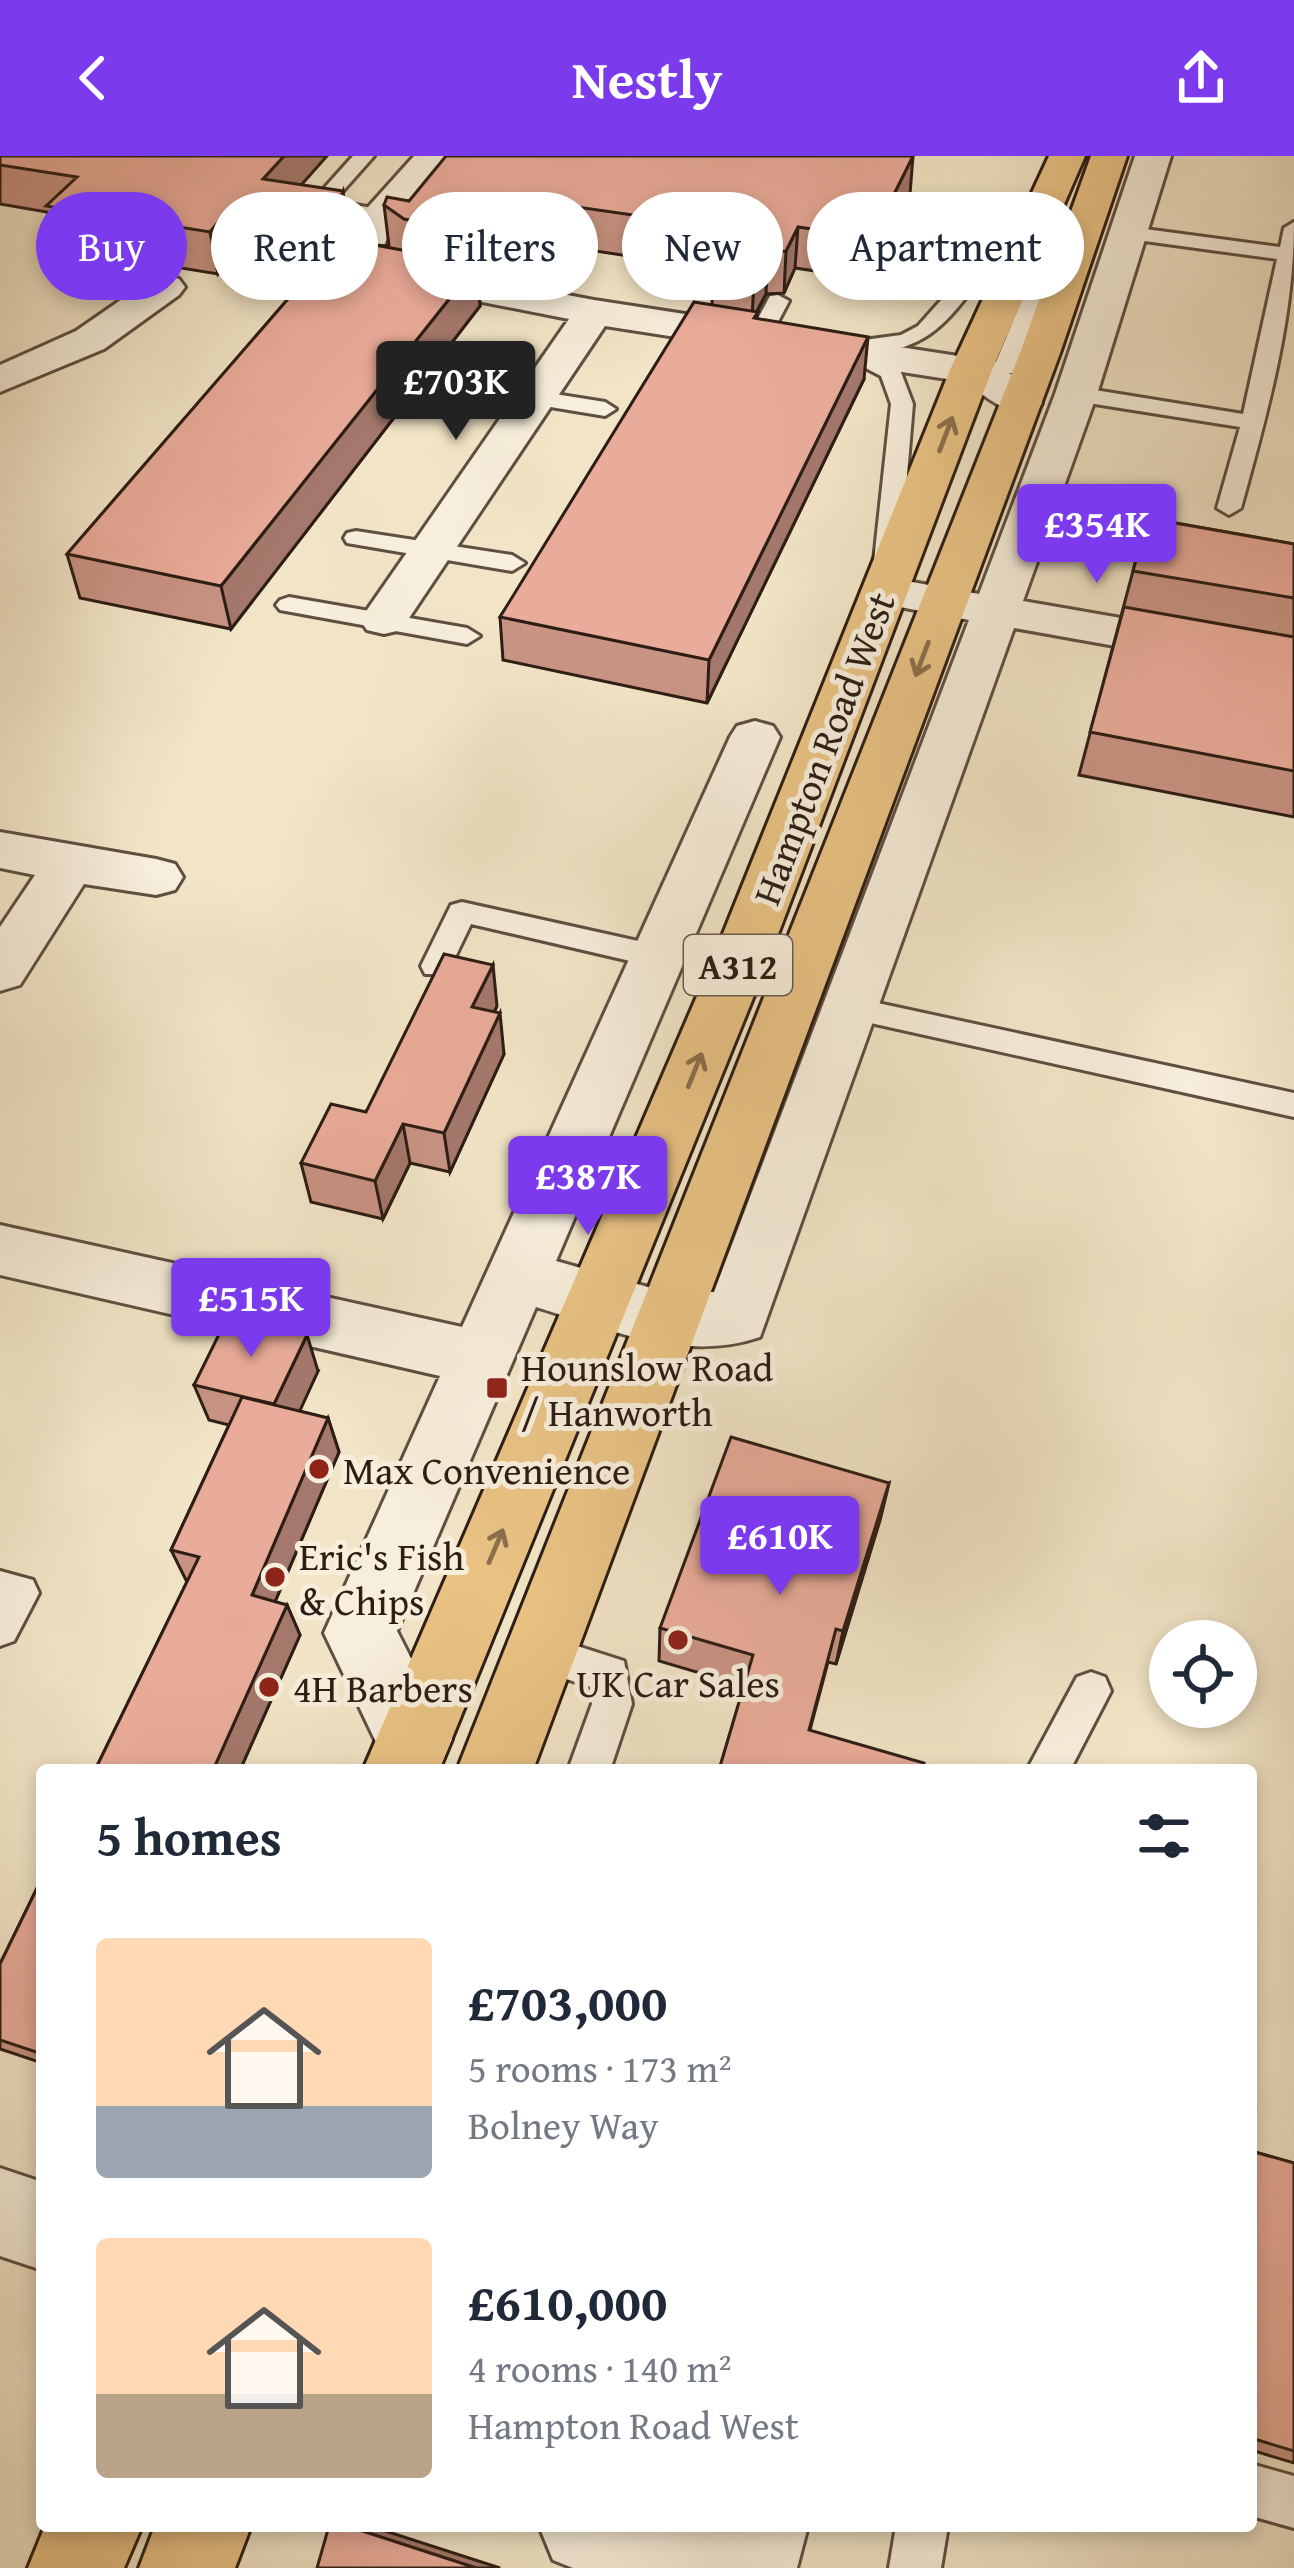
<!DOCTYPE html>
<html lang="en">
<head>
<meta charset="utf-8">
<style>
	:root { --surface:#fff; --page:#f6f6f7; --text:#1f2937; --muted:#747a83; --accent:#7c3aed }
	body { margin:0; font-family:"Gentium Book Plus",serif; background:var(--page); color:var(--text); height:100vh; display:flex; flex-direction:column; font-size:45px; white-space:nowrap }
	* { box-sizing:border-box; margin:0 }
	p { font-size:39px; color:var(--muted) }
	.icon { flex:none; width:66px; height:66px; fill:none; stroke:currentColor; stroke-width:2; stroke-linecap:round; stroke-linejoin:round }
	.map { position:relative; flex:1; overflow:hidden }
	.sheet { position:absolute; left:36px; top:1608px; width:1221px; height:768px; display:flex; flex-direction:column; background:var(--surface); border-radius:12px; box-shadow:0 6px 18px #0003 }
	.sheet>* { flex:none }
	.hud { position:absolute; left:36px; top:36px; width:1224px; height:108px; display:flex; gap:24px }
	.controls { position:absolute; left:1149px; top:1464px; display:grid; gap:24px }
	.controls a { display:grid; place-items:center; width:108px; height:108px; border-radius:50%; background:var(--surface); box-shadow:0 6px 18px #0003; font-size:60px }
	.price { position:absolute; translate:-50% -102px; padding:0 27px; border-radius:12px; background:var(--accent); color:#fff; font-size:39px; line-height:78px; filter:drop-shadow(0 3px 6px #0008) }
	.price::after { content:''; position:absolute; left:50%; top:72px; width:36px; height:27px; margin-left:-18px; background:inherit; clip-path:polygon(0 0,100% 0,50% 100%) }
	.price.active { background:#222; color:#fff }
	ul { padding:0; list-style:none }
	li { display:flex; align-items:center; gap:36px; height:300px; padding:0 60px }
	li span { display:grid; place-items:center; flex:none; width:336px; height:240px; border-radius:12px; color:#555 }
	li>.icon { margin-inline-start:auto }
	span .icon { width:144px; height:144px; fill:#fffc; stroke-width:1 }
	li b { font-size:51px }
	h2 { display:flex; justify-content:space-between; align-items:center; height:144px; padding:0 60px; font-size:51px }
	.chip { padding:0 42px; border-radius:54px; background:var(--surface); box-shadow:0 6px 18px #0003; font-size:42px; line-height:108px }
	.chip.active { background:var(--accent); color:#fff }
	header { display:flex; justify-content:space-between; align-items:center; height:156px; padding:0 60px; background:var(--accent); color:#fff; font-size:54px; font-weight:700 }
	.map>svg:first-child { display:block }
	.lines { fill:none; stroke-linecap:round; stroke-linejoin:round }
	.service-casing { stroke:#5e4f42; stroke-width:6 }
	.minor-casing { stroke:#5e4f42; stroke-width:6 }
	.primary-casing { stroke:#2d1d15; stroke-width:6 }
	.service { fill:#f7eedb; fill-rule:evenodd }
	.minor { fill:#f7eedb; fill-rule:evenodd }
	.primary { fill:#e9c284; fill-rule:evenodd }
	.wall { fill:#c99484; stroke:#2d1d15; stroke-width:3 }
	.shaded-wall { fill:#a4786c; stroke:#2d1d15; stroke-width:3 }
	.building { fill:#eaac9a; stroke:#2d1d15; stroke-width:3 }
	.oneway { stroke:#8b704c }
	.poi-dot { fill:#8f2418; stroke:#f7eedb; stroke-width:4.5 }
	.labels { text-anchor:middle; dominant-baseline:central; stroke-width:10; stroke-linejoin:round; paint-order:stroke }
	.shield { fill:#f7eedb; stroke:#6a5c50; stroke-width:3 }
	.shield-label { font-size:36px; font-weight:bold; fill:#2d1d15 }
	.street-label { font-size:39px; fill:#2d1d15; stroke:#f7eedb }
	.poi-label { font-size:39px; fill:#2d1d15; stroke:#f7eedb; text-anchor:start }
</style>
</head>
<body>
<header><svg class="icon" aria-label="back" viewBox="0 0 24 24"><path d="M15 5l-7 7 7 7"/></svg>Nestly<svg class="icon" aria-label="share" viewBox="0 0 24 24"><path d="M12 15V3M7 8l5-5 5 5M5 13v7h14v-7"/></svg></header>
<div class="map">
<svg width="1294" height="2412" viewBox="0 0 1294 2412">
	<rect width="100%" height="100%" fill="#f2e5c7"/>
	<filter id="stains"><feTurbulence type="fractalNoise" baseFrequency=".00167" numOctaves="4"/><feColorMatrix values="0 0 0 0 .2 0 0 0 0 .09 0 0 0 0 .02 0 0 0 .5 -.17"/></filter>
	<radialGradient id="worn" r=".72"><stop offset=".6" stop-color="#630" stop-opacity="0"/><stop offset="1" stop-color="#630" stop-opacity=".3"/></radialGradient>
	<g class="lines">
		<defs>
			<path id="service" d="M 353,0 L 374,0 L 334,45 L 388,55 L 388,63 L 320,54 L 310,48 Z
				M 1294,66 C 1294,163 1267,258 1241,352 L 1229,359 L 1217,352 L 1240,271 L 1076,245 L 1065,238 L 1076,231 L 1243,258 L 1277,103 L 1130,83 L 1120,77 L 1130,71 L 1280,91 L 1284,72 Z
				M 1028,67 L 1045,71 C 1032,84 1013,89 999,103 C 952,151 945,190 869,198 L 899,211 L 913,248 L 899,414 L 886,422 L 877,419 L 873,414 L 891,248 L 881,220 L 831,194 L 842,187 L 901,179 L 918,170 L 991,88 Z
				M 1078,82 L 1088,88 L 1052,125 L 1013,217 L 963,219 L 963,209 L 996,206 L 1031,122 Z
				M 530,100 L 537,102 L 540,106 L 514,144 L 498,144 C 496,132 516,104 530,100 Z
				M 778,139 L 789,145 L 770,181 L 767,186 L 751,186 L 748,181 L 770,140 Z
				M 467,224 L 605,246 L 616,253 L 605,260 L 459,236 L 456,231 Z
				M 356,375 L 512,399 L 525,407 L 512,415 L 347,387 L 344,382 L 347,377 Z
				M 289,441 L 467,472 L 480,480 L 467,488 L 280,454 L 276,449 L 280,444 Z
				M 462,746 L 656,789 L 667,792 L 671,800 L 667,808 L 656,811 L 471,768 L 447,818 L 425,818 L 421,810 L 451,749 Z
				M 850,841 L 1294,937 L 1294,961 L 839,860 L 834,852 L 839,844 Z
				M 0,1415 L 33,1424 L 39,1437 L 14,1485 L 0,1490 Z
				M 540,1478 L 624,1505 L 632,1548 L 610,1614 L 568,1614 L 592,1548 L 591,1531 L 526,1510 L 520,1497 L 526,1484 Z
				M 1091,1516 L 1105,1521 L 1111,1535 L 1070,1614 L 1027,1614 L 1077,1521 Z
				M 1251,2308 L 1294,2320 L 1294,2372 L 1251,2360 Z
				M 756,2370 L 808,2370 L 797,2412 L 745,2412 Z
				M 896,2370 L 948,2370 L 941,2412 L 889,2412 Z"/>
			<path id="minor" d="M 414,0 L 451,0 L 392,70 L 383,92 L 407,109 L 594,144 L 971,202 L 1016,220 L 1042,247 L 1036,256 C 1006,263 987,238 960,225 L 605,170 L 401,474 L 384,478 L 367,474 L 360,464 L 569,163 L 381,126 L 344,95 L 361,59 Z
				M 1135,0 L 1171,0 L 1097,238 L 1023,445 L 1294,492 L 1294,522 L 1014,472 L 760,1181 C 684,1207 609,1173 536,1151 L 397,1475 L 452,1583 L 441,1609 L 427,1614 L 387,1609 L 324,1477 L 440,1220 L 0,1119 L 0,1069 L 462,1171 L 730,581 L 737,570 L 755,565 L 773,570 L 780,581 L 556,1105 L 669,1137 L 714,1136 L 969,464 L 868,445 L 861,435 L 868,425 L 884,421 L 979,438 L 1055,238 Z
				M 165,119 L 179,123 L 185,131 L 179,139 L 104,193 L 0,236 L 0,209 L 76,175 L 151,123 Z
				M 0,676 L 156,703 L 175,708 L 183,721 L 175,734 L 156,739 L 84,728 L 20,829 L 0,835 L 0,771 L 35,719 L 0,712 Z
				M 0,2012 L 42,2026 L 42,2114 L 0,2100 Z
				M 539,2370 L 744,2370 L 763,2378 L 777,2412 L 573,2412 L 553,2404 Z"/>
			<path id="primary" d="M 1049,0 L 1085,0 L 992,214 L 766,810 L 439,1614 L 363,1614 L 710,810 L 950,214 Z
				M 1091,0 L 1127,0 L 1060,197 L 533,1614 L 457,1614 L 1020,197 Z
				M 45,2370 L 142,2370 L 124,2412 L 28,2412 Z
				M 155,2370 L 251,2370 L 235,2412 L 139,2412 Z"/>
		</defs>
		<use href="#service" class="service-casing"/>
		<use href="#minor" class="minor-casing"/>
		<use href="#primary" class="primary-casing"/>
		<use href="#service" class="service"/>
		<use href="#minor" class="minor"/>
		<use href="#primary" class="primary"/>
	</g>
	<path class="wall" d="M 0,0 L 302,28 L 375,89 L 389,90 L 384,49 L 409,45 L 910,38 L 868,123 L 795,112 L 784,137 L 766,138 L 757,156 L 757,163 L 864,223 L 707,547 L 503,504 L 500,461 L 712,149 L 713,116 L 714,113 L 530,85 L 501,122 L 478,118 L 480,150 L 231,473 L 80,442 L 67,398 L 308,120 L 227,107 L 218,118 L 57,92 L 47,56 L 0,48 Z
		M 1147,362 L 1294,388 L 1294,661 L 1079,619 Z
		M 497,850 L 494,856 L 504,898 L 450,1016 L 410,1007 L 383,1063 L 311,1046 L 301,1007 Z
		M 318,1215 L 299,1255 L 328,1262 L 339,1296 L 275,1446 L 287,1449 L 300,1479 L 240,1614 L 95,1614 L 187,1426 L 171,1394 L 229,1269 L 209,1264 L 194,1229 Z
		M 889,1327 L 880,1364 L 836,1508 L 828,1506 L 810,1574 L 719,1614 L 744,1530 L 659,1505 L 660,1472 Z
		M 42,1722 L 42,1907 L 0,1893 L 0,1808 Z
		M 1251,1995 L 1294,2007 L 1294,2307 L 1251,2294 Z"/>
	<path class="shaded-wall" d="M 284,0 L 327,0 L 270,64 L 263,23 Z
		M 913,0 L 910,38 L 868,123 L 872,82 Z
		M 343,35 L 348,76 L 334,55 Z
		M 528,44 L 530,85 L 501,122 L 498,80 Z
		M 219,65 L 227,107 L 218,118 L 210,76 Z
		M 798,71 L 795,112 L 784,137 L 786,95 Z
		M 768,96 L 766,138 L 752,164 L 754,122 Z
		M 477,108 L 480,150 L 231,473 L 221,430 Z
		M 868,181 L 864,223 L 707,547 L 709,504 Z
		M 493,809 L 497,850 L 477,892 L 472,851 Z
		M 500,857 L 504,898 L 450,1016 L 444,977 Z
		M 403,968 L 410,1007 L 383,1063 L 375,1025 Z
		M 307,1179 L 318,1215 L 287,1283 L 274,1248 Z
		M 328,1262 L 339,1296 L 265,1469 L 252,1439 Z
		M 889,1327 L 880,1364 L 836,1508 L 843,1475 Z
		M 287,1449 L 300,1479 L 240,1614 L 213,1614 Z
		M 347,2370 L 370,2370 L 500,2412 L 476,2412 Z"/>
	<path class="building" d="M 0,0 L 284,0 L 263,23 L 343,35 L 334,55 L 375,89 L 477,108 L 221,430 L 67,398 L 339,84 L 219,65 L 210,76 L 46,50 L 77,21 L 0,9 Z
		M 446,0 L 913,0 L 872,82 L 798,71 L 786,95 L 768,96 L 754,122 L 713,116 L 738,74 L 528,44 L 498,80 L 404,63 L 384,49 L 387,41 L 409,45 Z
		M 694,146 L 758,156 L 754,162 L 868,181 L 709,504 L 500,461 Z
		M 1147,362 L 1294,388 L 1294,442 L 1133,415 Z
		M 1124,451 L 1294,481 L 1294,615 L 1090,576 Z
		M 444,798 L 493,809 L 472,851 L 500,857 L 444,977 L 403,968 L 375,1025 L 301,1007 L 331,948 L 366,956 Z
		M 228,1160 L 307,1179 L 274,1248 L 194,1229 Z
		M 242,1241 L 328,1262 L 252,1439 L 287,1449 L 213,1614 L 95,1614 L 199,1401 L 171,1394 Z
		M 731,1281 L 889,1327 L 843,1475 L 836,1473 L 809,1574 L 924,1607 L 922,1614 L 719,1614 L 753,1499 L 660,1472 Z
		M 42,1722 L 42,1898 L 0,1884 L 0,1808 Z
		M 1251,1995 L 1294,2007 L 1294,2295 L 1251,2282 Z
		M 329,2370 L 347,2370 L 476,2412 L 317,2412 Z"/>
	<defs><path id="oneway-shaft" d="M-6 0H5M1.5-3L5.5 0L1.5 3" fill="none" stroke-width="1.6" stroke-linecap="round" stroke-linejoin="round" transform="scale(3)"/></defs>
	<g class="oneway">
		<use href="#oneway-shaft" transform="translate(946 278) rotate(-69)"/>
		<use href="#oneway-shaft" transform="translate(922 503) rotate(111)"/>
		<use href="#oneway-shaft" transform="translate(695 914) rotate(-68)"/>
		<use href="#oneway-shaft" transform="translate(496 1390) rotate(-67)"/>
	</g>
	<g class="poi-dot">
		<rect x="485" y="1220" width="24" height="24" rx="6"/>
		<circle cx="319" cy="1313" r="12"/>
		<circle cx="275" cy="1421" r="12"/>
		<circle cx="678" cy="1484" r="12"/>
		<circle cx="269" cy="1531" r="12"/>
	</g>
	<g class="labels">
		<rect class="shield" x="684" y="779" width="108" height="60" rx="9"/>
		<g class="shield-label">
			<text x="738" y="809">A312</text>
		</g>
		<g class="street-label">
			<text transform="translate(823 592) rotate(-69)">Hampton Road West</text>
		</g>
		<g class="poi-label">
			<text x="521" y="1210">Hounslow Road<tspan x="521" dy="45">/ Hanworth</tspan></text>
			<text x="343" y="1313">Max Convenience</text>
			<text x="299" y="1399">Eric's Fish<tspan x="299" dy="45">&amp; Chips</tspan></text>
			<text x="678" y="1526" text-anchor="middle">UK Car Sales</text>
			<text x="293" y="1531">4H Barbers</text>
		</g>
	</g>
	<rect width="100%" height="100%" filter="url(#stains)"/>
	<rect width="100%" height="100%" fill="url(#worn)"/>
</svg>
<div class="controls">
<a><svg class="icon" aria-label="locate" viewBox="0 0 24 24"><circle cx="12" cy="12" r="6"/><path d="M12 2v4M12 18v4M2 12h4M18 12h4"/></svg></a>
</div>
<b class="price active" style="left:456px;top:287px">£703K</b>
<b class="price" style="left:1097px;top:430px">£354K</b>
<b class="price" style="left:588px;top:1082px">£387K</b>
<b class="price" style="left:251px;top:1204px">£515K</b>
<b class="price" style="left:780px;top:1442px">£610K</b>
<div class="hud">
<a class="chip active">Buy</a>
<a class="chip">Rent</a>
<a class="chip">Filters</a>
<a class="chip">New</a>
<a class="chip">Apartment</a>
</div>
<section class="sheet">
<h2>5 homes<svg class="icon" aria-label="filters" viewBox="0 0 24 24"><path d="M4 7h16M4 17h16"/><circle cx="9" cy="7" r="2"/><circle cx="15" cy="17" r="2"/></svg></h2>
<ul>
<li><span style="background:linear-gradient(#ffd9b3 70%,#9aa5b1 0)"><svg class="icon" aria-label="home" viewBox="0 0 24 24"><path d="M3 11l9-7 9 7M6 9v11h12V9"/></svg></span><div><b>£703,000</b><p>5 rooms · 173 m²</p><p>Bolney Way</p></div></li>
<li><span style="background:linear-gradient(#ffd9b3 65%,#b9a48a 0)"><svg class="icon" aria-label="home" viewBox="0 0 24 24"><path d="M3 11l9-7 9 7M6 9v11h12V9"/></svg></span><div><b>£610,000</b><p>4 rooms · 140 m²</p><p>Hampton Road West</p></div></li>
</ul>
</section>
</div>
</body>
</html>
